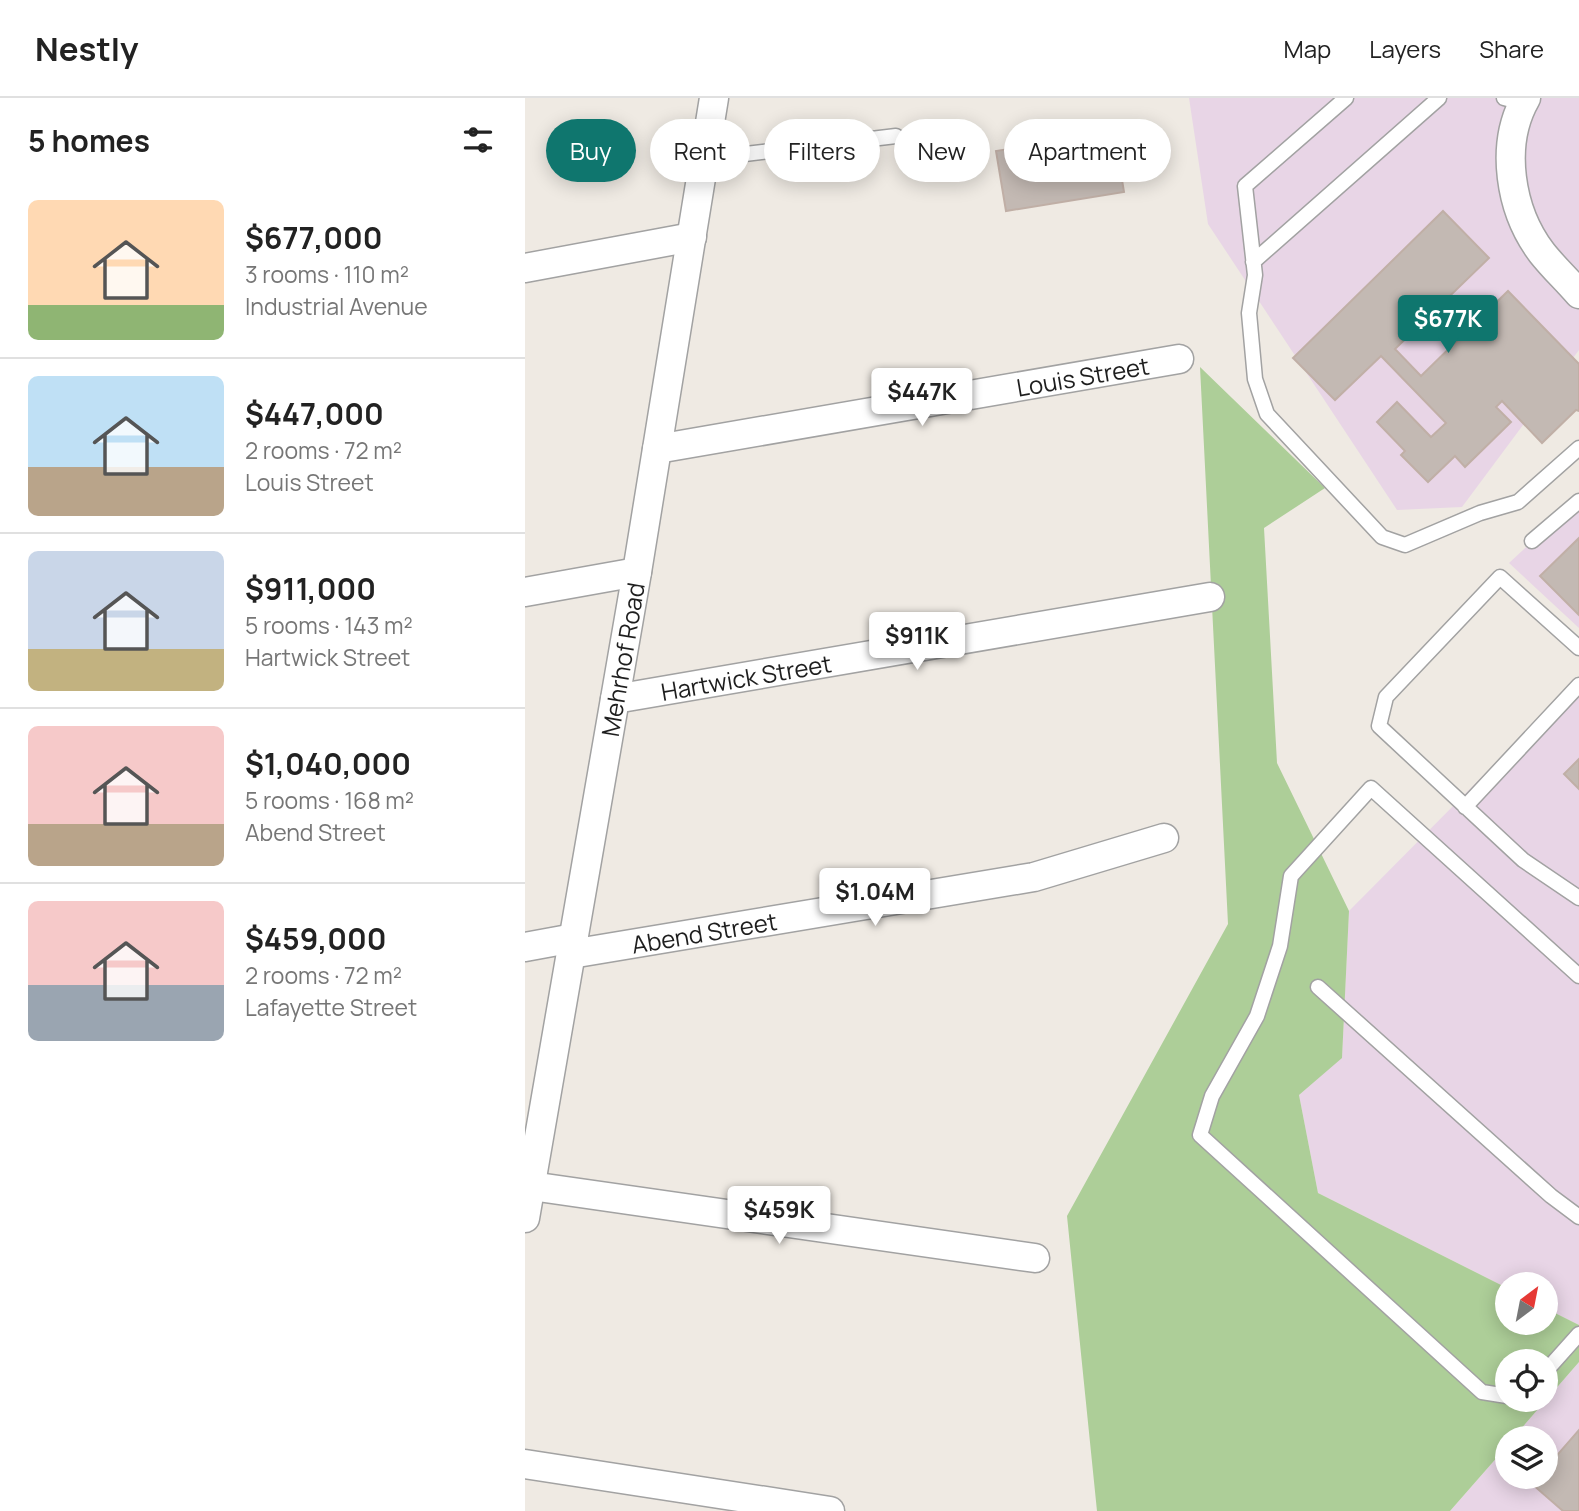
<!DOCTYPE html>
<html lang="en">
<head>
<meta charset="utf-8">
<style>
	:root { --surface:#fff; --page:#f2f2f2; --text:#222; --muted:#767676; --line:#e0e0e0; --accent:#0f766e }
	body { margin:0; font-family:Manrope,sans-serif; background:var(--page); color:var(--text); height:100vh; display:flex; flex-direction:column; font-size:26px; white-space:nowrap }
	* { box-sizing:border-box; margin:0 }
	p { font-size:23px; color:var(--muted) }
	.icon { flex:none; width:38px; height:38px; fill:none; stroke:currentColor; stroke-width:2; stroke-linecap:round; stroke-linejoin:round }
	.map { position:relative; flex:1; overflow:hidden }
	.drawer { display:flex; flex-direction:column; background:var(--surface); width:525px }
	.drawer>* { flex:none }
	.top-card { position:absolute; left:21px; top:21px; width:665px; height:63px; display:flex; gap:14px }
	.needle { width:46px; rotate:32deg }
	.controls { position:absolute; left:970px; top:1174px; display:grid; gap:14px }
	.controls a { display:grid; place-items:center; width:63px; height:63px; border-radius:50%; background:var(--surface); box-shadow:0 4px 18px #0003; font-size:35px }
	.price { position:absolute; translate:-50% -60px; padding:0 16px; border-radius:7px; background:#fff; color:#222; font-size:23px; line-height:46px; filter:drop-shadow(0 2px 4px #0008) }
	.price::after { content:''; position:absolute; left:50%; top:42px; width:21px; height:16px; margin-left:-10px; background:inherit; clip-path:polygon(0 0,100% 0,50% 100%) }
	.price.selected { background:var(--accent); color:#fff }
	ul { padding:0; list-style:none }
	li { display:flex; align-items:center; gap:21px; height:175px; padding:0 28px }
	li+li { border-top:2px solid var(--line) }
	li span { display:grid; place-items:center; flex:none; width:196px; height:140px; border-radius:10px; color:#555 }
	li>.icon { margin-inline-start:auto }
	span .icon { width:84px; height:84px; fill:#fffc; stroke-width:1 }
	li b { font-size:30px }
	h2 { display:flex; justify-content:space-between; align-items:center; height:84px; padding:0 28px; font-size:30px }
	.tag { padding:0 24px; border-radius:32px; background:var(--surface); box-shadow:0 4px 18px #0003; font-size:24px; line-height:63px }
	.tag.selected { background:var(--accent); color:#fff }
	header { display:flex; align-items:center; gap:42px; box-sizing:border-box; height:98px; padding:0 35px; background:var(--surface); border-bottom:2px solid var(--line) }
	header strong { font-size:33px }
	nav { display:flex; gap:38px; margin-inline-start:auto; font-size:24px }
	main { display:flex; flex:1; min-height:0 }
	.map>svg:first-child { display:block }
	.industrial { fill:#e8d5e6 }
	.forest { fill:#adce98; fill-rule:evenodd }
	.building { fill:#c3b9b3; stroke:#c0afa6; stroke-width:2 }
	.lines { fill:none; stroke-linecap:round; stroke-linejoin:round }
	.lane-casing { stroke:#a2a2a2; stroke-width:17 }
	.street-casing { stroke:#a2a2a2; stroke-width:31 }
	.lane { stroke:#fff; stroke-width:14 }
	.street { stroke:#fff; stroke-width:28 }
	.labels { text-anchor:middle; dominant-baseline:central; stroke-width:5; stroke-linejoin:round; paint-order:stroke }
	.street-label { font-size:24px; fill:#1e1e1e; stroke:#fff }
</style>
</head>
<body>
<header>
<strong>Nestly</strong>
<nav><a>Map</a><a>Layers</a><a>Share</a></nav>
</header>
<main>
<section class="drawer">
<h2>5 homes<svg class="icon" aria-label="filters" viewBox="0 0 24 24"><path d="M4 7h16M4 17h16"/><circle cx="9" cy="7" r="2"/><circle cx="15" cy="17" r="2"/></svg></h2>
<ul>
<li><span style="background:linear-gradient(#ffd9b3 75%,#8fb573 0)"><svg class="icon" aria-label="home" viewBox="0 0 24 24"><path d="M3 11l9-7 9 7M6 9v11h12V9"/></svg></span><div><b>$677,000</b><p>3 rooms · 110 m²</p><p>Industrial Avenue</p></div></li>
<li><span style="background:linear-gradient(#bfe0f5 65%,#b9a48a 0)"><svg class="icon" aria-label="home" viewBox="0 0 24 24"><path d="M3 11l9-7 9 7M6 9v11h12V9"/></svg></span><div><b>$447,000</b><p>2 rooms · 72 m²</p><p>Louis Street</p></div></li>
<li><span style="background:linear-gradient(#c9d6e8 70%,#c2b280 0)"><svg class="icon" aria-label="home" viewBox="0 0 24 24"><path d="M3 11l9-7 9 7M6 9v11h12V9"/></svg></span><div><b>$911,000</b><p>5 rooms · 143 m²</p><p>Hartwick Street</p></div></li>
<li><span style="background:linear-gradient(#f6c9c9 70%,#b9a48a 0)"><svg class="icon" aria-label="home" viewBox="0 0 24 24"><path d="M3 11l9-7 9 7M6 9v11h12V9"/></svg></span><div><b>$1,040,000</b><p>5 rooms · 168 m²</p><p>Abend Street</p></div></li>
<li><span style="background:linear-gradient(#f6c9c9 60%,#9aa5b1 0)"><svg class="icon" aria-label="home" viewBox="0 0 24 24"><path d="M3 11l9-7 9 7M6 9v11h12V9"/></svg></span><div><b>$459,000</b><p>2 rooms · 72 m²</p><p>Lafayette Street</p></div></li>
</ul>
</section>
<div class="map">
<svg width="1054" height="1413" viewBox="0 0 1054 1413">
	<rect width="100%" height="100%" fill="#efeae3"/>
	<path class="industrial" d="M 664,0 L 972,0 L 991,11 L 996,0 L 1054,0 L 1054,252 L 937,409 L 872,412 L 683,126 Z
		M 1054,400 L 1054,530 L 984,465 Z
		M 1054,581 L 1054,1227 L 1020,1210 L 1020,1186 L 982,1186 L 982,1190 L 793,1095 L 774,997 L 817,959 L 824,813 Z
		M 1054,1264 L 1054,1413 L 925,1413 L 982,1348 L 982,1379 L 1020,1379 L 1020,1340 L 988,1340 Z"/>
	<path class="forest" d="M 675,269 L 800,390 L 739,430 L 752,665 L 824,813 L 817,960 L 774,997 L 793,1095 L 982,1190 L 982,1225 L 1020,1225 L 1020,1210 L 1054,1227 L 1054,1264 L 988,1340 L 982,1340 L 982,1348 L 925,1413 L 572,1413 L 542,1118 L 703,826 ZM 982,1264 L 1020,1264 L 1020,1302 L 982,1302 Z"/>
	<path class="building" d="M 589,34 L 599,94 L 481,113 L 471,53 Z
		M 918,113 L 964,160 L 870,251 L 896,278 L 983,193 L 1054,266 L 1054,313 L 1051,312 L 1017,345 L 977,303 L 971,309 L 986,324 L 940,369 L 930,358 L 903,384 L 876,357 L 880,353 L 852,324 L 872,304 L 906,339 L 921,325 L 856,258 L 810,302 L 768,260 Z
		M 1054,440 L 1054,517 L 1015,478 Z
		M 1054,661 L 1054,691 L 1039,676 Z
		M 1054,1332 L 1054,1413 L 1038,1413 L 1007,1386 L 1014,1379 L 1020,1379 L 1020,1371 Z"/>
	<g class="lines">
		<defs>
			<path id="lane" d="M 821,0 L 720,88 L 730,177 L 724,215 L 730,281 L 742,316 L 857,439 L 880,447 L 955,415 L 993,404 L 1054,350
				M 979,0 L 998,5
				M 179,61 L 371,38
				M 728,164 L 914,0
				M 1007,443 L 1054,403
				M 1054,550 L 975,479 L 861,599 L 854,628 L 998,762 L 1054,800
				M 940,709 L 1054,587
				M 793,889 L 1026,1098 L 1054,1119
				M 1020,1274 L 1054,1236
				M 982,1298 L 957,1294 L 675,1037 L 687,998 L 732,918 L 755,848 L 766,778 L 846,690 L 1054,878"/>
			<g id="street">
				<path d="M 1001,0 C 974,47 985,113 1017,155 C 1028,169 1042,182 1054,196"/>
				<path d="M 0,170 L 167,139"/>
				<path id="s1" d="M 132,351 L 654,261"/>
				<path d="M 0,494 L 112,474"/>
				<path id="s2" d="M 90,601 L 685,499"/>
				<path d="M 0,849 L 49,840"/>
				<path id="s3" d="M 46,856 L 509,779 L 639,740"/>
				<path d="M 6,1088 L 510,1160"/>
				<path id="s4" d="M 0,1120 L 112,474 L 189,0"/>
				<path d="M 0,1366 L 305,1413"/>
			</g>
		</defs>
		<use href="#lane" class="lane-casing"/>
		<use href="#street" class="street-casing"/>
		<use href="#lane" class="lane"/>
		<use href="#street" class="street"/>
	</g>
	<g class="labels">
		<g class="street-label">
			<text stroke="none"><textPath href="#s1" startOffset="432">Louis Street</textPath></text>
			<text stroke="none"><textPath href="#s4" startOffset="567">Mehrhof Road</textPath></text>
			<text stroke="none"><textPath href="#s2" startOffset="133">Hartwick Street</textPath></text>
			<text stroke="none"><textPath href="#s3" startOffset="135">Abend Street</textPath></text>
		</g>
	</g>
</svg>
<div class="controls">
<a><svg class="needle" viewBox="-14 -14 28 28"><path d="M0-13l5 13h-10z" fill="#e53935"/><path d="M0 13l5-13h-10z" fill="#767676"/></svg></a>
<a><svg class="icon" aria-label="locate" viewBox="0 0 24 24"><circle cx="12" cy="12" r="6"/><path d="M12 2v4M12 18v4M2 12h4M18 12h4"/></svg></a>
<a><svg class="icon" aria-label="layers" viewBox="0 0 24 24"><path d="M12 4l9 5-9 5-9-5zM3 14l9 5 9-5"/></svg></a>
</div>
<b class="price selected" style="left:923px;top:257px">$677K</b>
<b class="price" style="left:397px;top:330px">$447K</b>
<b class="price" style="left:392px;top:574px">$911K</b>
<b class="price" style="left:350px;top:830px">$1.04M</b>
<b class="price" style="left:254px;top:1148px">$459K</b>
<div class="top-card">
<a class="tag selected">Buy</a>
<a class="tag">Rent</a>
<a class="tag">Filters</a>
<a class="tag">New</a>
<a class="tag">Apartment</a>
</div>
</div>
</main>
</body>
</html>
